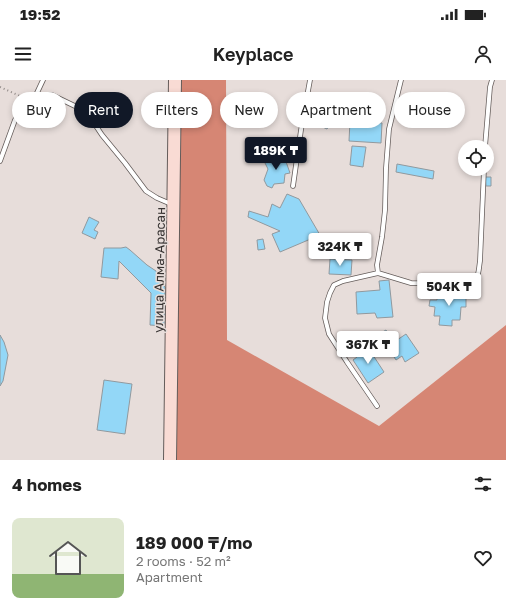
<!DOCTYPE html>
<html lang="en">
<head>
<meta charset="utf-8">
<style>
	:root { --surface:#fff; --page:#f2f2f2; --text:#222; --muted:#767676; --line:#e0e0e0; --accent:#111827 }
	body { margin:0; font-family:"Golos Text",sans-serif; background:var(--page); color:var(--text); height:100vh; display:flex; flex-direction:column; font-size:15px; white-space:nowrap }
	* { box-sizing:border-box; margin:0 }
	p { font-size:13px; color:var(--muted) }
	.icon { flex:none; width:22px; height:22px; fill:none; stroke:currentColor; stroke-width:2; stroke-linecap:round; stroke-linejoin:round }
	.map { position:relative; height:380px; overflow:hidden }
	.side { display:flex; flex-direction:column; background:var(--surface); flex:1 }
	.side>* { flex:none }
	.banner { position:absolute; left:12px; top:12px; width:482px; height:36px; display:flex; gap:8px }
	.tools { position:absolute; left:458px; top:60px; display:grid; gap:8px }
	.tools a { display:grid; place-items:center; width:36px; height:36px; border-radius:50%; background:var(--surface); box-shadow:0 2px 6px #0003; font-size:20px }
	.price { position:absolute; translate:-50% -34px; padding:0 9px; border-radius:4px; background:#fff; color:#222; font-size:13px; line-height:26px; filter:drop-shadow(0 1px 2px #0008) }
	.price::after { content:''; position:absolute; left:50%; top:24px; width:12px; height:9px; margin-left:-6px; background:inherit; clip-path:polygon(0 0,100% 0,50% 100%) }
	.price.selected { background:var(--accent); color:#fff }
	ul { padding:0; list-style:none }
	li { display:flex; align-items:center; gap:12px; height:100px; padding:0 12px }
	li+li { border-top:1px solid var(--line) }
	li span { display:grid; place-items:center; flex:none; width:112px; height:80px; border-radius:8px; color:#555 }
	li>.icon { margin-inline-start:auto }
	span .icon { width:48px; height:48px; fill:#fffc; stroke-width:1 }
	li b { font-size:17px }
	h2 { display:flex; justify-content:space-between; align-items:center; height:48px; padding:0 12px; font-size:17px }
	.chip { padding:0 14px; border-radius:18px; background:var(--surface); box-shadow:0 2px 6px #0003; font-size:14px; line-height:36px }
	.chip.selected { background:var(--accent); color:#fff }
	.status { display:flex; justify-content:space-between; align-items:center; height:28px; padding:0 20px; background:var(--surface); direction:ltr }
	.status svg { height:11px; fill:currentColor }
	header { display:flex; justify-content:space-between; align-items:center; height:52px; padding:0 12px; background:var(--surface); font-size:18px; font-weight:600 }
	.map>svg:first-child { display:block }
	.forest { fill:#d68674 }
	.building { fill:#93d7f7; stroke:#91999e }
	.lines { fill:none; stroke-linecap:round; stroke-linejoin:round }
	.service-casing { stroke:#645c5a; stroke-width:5.5 }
	.secondary-casing { stroke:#645c5a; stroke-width:14 }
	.path { stroke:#928b89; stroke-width:2; stroke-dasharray:1 3; stroke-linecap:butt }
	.service { stroke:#fff; stroke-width:4 }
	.secondary { stroke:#f9dbd4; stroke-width:12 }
	.labels { text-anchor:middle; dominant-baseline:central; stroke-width:3; stroke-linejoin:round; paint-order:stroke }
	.street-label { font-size:13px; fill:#373332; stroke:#e7ddda }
</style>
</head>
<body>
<div class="status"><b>19:52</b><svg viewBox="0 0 49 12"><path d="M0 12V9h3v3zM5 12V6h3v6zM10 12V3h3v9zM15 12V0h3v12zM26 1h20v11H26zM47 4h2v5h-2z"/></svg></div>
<header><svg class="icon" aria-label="menu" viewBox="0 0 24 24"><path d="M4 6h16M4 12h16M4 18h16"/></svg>Keyplace<svg class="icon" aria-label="person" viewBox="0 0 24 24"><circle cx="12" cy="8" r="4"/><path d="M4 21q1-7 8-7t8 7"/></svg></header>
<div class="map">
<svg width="506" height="380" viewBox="0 0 506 380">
	<rect width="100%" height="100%" fill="#e7ddda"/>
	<path class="forest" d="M 175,0 L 226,0 L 227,260 L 379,346 L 506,245 L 506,380 L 170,380 Z"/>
	<path class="building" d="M 324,27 L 338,36 L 334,44 L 331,43 L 327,49 L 316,44 L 319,37 L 317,35 Z
		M 350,41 L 382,43 L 381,63 L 349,61 Z
		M 352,66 L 366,67 L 363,87 L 350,85 Z
		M 284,76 L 290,93 L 285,94 L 284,103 L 274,104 L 272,108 L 267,106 L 264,100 L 268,89 L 265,83 L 272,77 L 277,79 Z
		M 397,84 L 434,91 L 433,99 L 396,92 Z
		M 485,97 L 491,97 L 491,106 L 486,106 Z
		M 287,114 L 299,119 L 320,155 L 280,172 L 272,154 L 280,151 L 248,137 L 249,131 L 268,137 L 272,124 L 280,128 Z
		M 89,137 L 99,142 L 94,150 L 98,152 L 95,159 L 82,153 Z
		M 263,159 L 265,169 L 258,170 L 257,160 Z
		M 126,167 L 130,170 L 147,185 L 156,191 L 158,195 L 158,200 L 165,207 L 164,246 L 150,245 L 151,213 L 119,181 L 118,199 L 101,197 L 104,168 L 121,168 Z
		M 330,179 L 352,180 L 351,195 L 329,194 Z
		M 389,200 L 393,237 L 377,238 L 375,233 L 357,234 L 356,212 L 380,210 L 379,201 Z
		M 437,213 L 466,214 L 466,227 L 461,227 L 460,240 L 452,240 L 452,246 L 439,245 L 440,236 L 434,236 L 435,227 L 429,226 L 430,220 L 437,220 Z
		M 386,250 L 394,262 L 406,254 L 419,273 L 405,282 L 402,276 L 396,280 L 379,254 Z
		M 0,255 L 4,262 L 8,275 L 3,301 L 0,306 Z
		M 367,266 L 384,292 L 368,303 L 353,280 L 357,277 L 355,274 Z
		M 104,300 L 132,304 L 125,354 L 97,350 Z"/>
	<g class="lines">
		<defs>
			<path id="service" d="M 36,15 L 43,0
				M 485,67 L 490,7 L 492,0
				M 0,81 L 15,40 L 27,19 L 36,15 L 52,15 L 79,28 L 84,31 L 90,37 L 102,55 L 125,83 L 146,111 L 157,118 L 171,124
				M 293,106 L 301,50 L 310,0
				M 378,193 L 377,185 L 382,157 L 385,130 L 386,88 L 389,49 L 401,0
				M 377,326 L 347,282 L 329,254 L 325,238 L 327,222 L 330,213 L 334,205 L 343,201 L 378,193 L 411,203 L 468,205 C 480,198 478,193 480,181 L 484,89"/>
			<path id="secondary" d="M 170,380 L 175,0"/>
		</defs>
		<use href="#service" class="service-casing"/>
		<use href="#secondary" class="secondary-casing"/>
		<path class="path" d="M 0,7 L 20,16"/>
		<use href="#service" class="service"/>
		<use href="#secondary" class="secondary"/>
	</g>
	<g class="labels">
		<g class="street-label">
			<text transform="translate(159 190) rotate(-89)">улица Алма-Арасан</text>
		</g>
	</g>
</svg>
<div class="tools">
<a><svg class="icon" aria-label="locate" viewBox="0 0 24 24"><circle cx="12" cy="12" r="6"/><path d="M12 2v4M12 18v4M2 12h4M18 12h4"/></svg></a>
</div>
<b class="price selected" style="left:276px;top:91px">189K ₸</b>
<b class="price" style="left:340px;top:187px">324K ₸</b>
<b class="price" style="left:449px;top:227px">504K ₸</b>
<b class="price" style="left:368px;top:285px">367K ₸</b>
<div class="banner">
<a class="chip">Buy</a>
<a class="chip selected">Rent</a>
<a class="chip">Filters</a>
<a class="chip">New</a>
<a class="chip">Apartment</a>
<a class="chip">House</a>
</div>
</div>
<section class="side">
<h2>4 homes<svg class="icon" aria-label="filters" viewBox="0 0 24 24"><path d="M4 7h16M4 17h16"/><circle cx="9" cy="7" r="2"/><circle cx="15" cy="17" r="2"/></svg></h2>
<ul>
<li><span style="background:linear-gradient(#dfe7d0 70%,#8fb573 0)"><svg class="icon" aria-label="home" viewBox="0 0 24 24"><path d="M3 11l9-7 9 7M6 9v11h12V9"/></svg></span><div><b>189 000 ₸/mo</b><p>2 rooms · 52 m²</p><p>Apartment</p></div><svg class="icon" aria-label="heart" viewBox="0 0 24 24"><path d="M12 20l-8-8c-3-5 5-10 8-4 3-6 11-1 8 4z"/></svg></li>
</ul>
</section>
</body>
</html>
